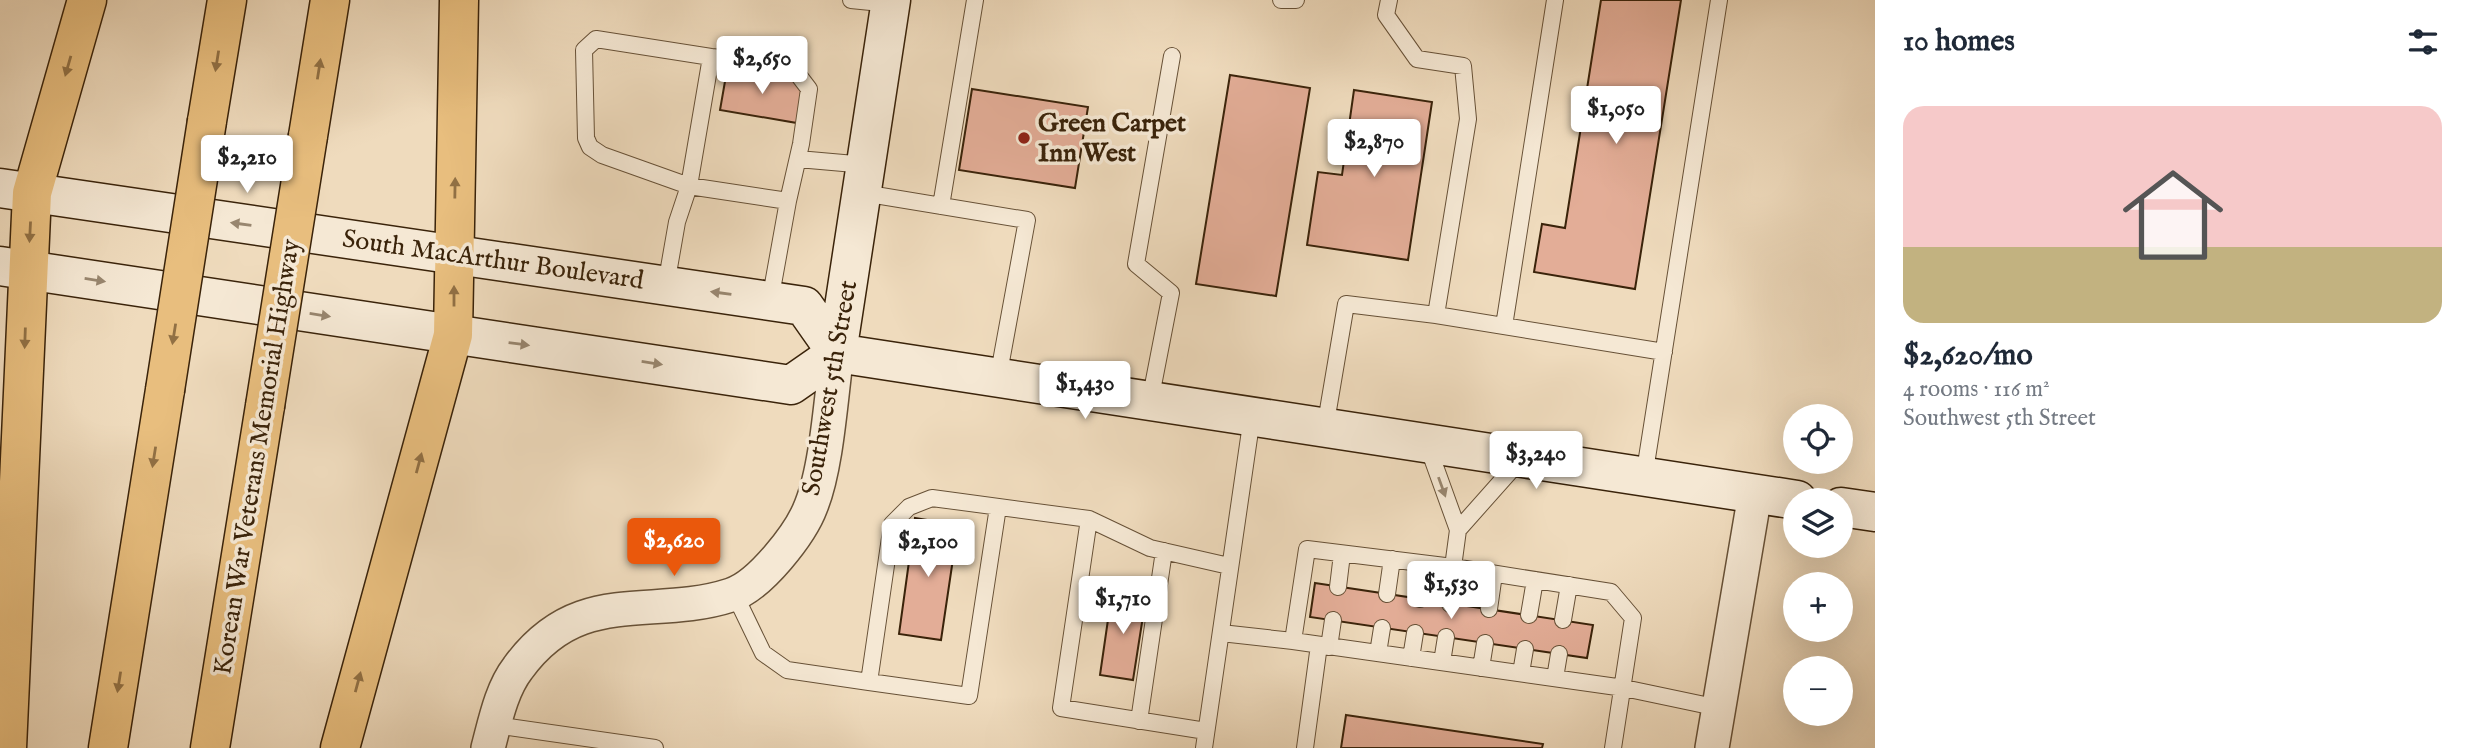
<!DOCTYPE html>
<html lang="en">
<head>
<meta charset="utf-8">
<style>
	:root { --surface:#fff; --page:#f2f2f3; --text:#1f2937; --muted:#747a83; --accent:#ea580c }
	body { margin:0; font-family:"IM FELL English",serif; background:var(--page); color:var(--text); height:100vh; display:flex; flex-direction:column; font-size:26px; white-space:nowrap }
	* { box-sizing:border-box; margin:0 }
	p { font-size:23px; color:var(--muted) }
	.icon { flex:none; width:38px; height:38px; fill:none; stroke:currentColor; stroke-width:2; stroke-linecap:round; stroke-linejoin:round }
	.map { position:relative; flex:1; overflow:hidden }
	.drawer { display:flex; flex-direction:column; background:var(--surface); width:595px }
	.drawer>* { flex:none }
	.tools { position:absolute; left:1783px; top:404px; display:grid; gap:14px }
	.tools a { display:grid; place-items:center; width:70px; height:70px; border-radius:50%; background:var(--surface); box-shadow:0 7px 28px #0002; font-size:35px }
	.price { position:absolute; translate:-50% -60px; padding:0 16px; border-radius:7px; background:#fff; color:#222; font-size:23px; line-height:46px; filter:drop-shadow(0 2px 4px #0008) }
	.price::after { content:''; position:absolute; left:50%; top:42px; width:21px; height:16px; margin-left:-10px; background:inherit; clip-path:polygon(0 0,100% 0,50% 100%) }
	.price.current { background:var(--accent); color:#fff }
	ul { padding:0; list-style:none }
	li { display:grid; align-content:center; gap:14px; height:371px; padding:0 28px }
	li span { display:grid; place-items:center; height:217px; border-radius:21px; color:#555 }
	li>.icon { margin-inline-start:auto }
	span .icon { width:126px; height:126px; fill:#fffc; stroke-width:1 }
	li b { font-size:30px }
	h2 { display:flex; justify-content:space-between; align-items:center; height:84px; padding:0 28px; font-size:30px }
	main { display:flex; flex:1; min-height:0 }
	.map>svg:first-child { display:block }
	.building { fill:#e3ad97; stroke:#3a230a; stroke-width:2 }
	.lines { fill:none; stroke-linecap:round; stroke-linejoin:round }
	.lane-casing { stroke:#675137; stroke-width:18 }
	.street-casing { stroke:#675137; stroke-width:36 }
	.secondary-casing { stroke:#3a230a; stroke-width:41 }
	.highway-casing { stroke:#3a230a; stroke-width:41 }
	.lane { stroke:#f5e8d4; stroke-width:16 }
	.street { stroke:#f5e8d4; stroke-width:33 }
	.secondary { stroke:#f5e8d4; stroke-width:38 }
	.highway { stroke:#e8be7e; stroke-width:38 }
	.highway-bridge-casing { stroke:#3a230a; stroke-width:41; stroke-linecap:butt }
	.highway-bridge { stroke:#e8be7e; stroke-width:38 }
	.oneway { fill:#917044 }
	.oneway2 { fill:#98866f }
	.poi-dot { fill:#8f2418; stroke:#f5e8d4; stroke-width:2.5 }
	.labels { text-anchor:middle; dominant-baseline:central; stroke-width:7; stroke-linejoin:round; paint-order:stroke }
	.poi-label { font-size:26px; font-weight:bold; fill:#3a230a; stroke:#f5e8d4; text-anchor:start }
	.street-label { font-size:26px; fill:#3a230a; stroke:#f5e8d4 }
</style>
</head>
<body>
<main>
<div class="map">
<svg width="1875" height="748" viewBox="0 0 1875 748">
	<rect width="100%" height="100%" fill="#efdbbd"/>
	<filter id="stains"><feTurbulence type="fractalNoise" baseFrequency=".00286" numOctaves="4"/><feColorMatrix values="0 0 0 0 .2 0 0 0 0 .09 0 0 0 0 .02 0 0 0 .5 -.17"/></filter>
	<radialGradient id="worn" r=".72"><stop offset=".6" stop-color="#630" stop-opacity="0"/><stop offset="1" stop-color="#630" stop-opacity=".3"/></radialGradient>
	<path class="building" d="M 1601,0 L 1681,0 L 1635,289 L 1534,272 L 1542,224 L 1565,228 Z
		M 727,70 L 804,82 L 797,123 L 720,110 Z
		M 1230,75 L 1310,88 L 1276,296 L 1196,284 Z
		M 972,89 L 1088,107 L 1075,188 L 959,170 Z
		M 1354,90 L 1432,102 L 1408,260 L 1307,245 L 1318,172 L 1342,175 Z
		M 915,518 L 958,525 L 941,640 L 899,634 Z
		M 1315,583 L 1593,625 L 1587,658 L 1310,617 Z
		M 1112,592 L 1146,597 L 1133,680 L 1100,675 Z
		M 1346,715 L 1543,744 L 1542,748 L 1341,748 Z"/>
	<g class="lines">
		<defs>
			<path id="lane" d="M 851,0 L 891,4
				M 1281,0 L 1296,0
				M 596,39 L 711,57 L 790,64 L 809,89 L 801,144 L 788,201 L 689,186 L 602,155 L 590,147 L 586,138 L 584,50 Z
				M 798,159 L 866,165
				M 863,193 L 1027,220 L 998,378
				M 941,206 L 975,0
				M 666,285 L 677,222 L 689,186 L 711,57
				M 770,301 L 788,201
				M 1436,315 L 1664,352
				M 1504,326 L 1555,0
				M 1150,401 L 1171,293 L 1136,264 L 1172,56
				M 1325,428 L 1346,304 L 1436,315 L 1468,119 L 1463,66 L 1417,59 L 1386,15 L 1389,0
				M 1644,477 L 1719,0
				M 1089,519 L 1061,708 L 1206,731
				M 1458,530 L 1521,459
				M 1338,587 L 1342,554
				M 1387,594 L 1392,559
				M 735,595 L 763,653 L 787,670 L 869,682 L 892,524 L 909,507 L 932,498 L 1089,519 L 1150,548 L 1229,566
				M 1420,599 L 1424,564
				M 1450,604 L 1453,567 L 1611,592 L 1633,618 L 1613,748
				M 1489,609 L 1494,574
				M 1529,615 L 1535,580
				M 1563,620 L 1569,585
				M 1221,633 L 1293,641 L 1307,549 L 1453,567 L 1458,530 L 1427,444
				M 1293,641 L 1624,688 L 1719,708
				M 1329,647 L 1333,620
				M 1378,653 L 1382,628
				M 1411,658 L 1415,633
				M 1442,662 L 1446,637
				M 1481,668 L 1485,643
				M 1521,673 L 1525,649
				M 1555,678 L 1559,654
				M 869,682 L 969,696 L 998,507
				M 1139,721 L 1164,551
				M 495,725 L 655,748
				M 1204,748 L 1252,417
				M 1305,748 L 1319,645"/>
			<path id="street" d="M 488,748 C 495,722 501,690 518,668 C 579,584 651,621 731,595 C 760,586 801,533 811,506 C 827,467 831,396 837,353
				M 1712,748 L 1755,494"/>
			<path id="secondary" d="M 0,188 L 804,306 L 837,353
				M 0,266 L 791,385 L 837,353 L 1797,500
				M 837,353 L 891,0
				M 1841,507 L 1875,512"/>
			<path id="highway" d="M 207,121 L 227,0
				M 308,136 L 330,0
				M 7,748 L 32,193 L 87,0
				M 108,748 L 165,390
				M 210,748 L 265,406
				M 340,748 L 453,335 L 459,0"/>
		</defs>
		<use href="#lane" class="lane-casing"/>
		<use href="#street" class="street-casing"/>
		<use href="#secondary" class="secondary-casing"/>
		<use href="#highway" class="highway-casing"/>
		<use href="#lane" class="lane"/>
		<use href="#street" class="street"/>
		<use href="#secondary" class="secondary"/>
		<use href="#highway" class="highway"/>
		<defs>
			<path id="highway-bridge" d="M 165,390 L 207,121
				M 265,406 L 308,136"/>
		</defs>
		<use href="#highway-bridge" class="highway-bridge-casing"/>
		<use href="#highway-bridge" class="highway-bridge"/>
	</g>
	<defs><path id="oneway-solid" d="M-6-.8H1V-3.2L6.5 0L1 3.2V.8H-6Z" transform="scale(1.75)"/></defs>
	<g class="oneway">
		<use href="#oneway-solid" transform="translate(217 61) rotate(99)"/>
		<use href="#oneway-solid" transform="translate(68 66) rotate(106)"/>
		<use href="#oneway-solid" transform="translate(319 69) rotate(-81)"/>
		<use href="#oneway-solid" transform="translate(455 188) rotate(-89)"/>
		<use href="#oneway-solid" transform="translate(30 232) rotate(93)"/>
		<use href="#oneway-solid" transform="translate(454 296) rotate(-90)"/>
		<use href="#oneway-solid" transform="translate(174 334) rotate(99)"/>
		<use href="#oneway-solid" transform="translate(25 338) rotate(92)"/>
		<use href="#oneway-solid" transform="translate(154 457) rotate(99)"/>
		<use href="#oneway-solid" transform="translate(419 463) rotate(-75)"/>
		<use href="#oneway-solid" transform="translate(119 682) rotate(99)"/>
		<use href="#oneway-solid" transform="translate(358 682) rotate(-75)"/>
	</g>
	<g class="oneway2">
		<use href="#oneway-solid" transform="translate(241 224) rotate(-172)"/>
		<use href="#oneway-solid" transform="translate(95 280) rotate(9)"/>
		<use href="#oneway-solid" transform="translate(721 293) rotate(-172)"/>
		<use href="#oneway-solid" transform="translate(320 315) rotate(9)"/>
		<use href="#oneway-solid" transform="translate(519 344) rotate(7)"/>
		<use href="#oneway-solid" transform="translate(652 363) rotate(9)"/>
		<use href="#oneway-solid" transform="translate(1442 487) rotate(70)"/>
	</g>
	<circle class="poi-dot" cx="1024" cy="138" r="7"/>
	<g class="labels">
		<g class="poi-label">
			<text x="1038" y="123">Green Carpet<tspan x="1038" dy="30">Inn West</tspan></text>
		</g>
		<g class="street-label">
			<text transform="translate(493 260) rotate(8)">South MacArthur Boulevard</text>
			<text transform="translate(830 388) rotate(-80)">Southwest 5th Street</text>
			<text transform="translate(257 457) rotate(-81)">Korean War Veterans Memorial Highway</text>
		</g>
	</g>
	<rect width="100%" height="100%" filter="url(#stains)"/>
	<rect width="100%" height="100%" fill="url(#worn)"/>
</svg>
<div class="tools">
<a><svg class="icon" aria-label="locate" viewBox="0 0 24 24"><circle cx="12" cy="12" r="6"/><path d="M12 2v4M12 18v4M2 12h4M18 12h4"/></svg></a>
<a><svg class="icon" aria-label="layers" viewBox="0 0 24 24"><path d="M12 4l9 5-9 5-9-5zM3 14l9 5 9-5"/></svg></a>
<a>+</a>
<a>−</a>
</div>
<b class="price" style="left:762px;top:96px">$2,650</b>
<b class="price" style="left:1616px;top:146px">$1,050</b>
<b class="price" style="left:1374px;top:179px">$2,870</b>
<b class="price" style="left:247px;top:195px">$2,210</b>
<b class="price" style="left:1085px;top:421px">$1,430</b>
<b class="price" style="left:1536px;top:491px">$3,240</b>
<b class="price current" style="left:674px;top:578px">$2,620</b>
<b class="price" style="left:928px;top:579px">$2,100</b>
<b class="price" style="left:1451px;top:621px">$1,530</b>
<b class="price" style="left:1123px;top:636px">$1,710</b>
</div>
<section class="drawer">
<h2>10 homes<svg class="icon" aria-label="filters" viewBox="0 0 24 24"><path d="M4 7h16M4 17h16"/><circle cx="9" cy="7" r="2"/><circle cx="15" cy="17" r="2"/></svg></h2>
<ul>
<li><span style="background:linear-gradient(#f6c9c9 65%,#c2b280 0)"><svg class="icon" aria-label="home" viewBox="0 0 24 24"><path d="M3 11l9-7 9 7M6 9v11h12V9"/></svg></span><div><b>$2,620/mo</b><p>4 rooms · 116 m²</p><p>Southwest 5th Street</p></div></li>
</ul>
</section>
</main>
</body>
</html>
